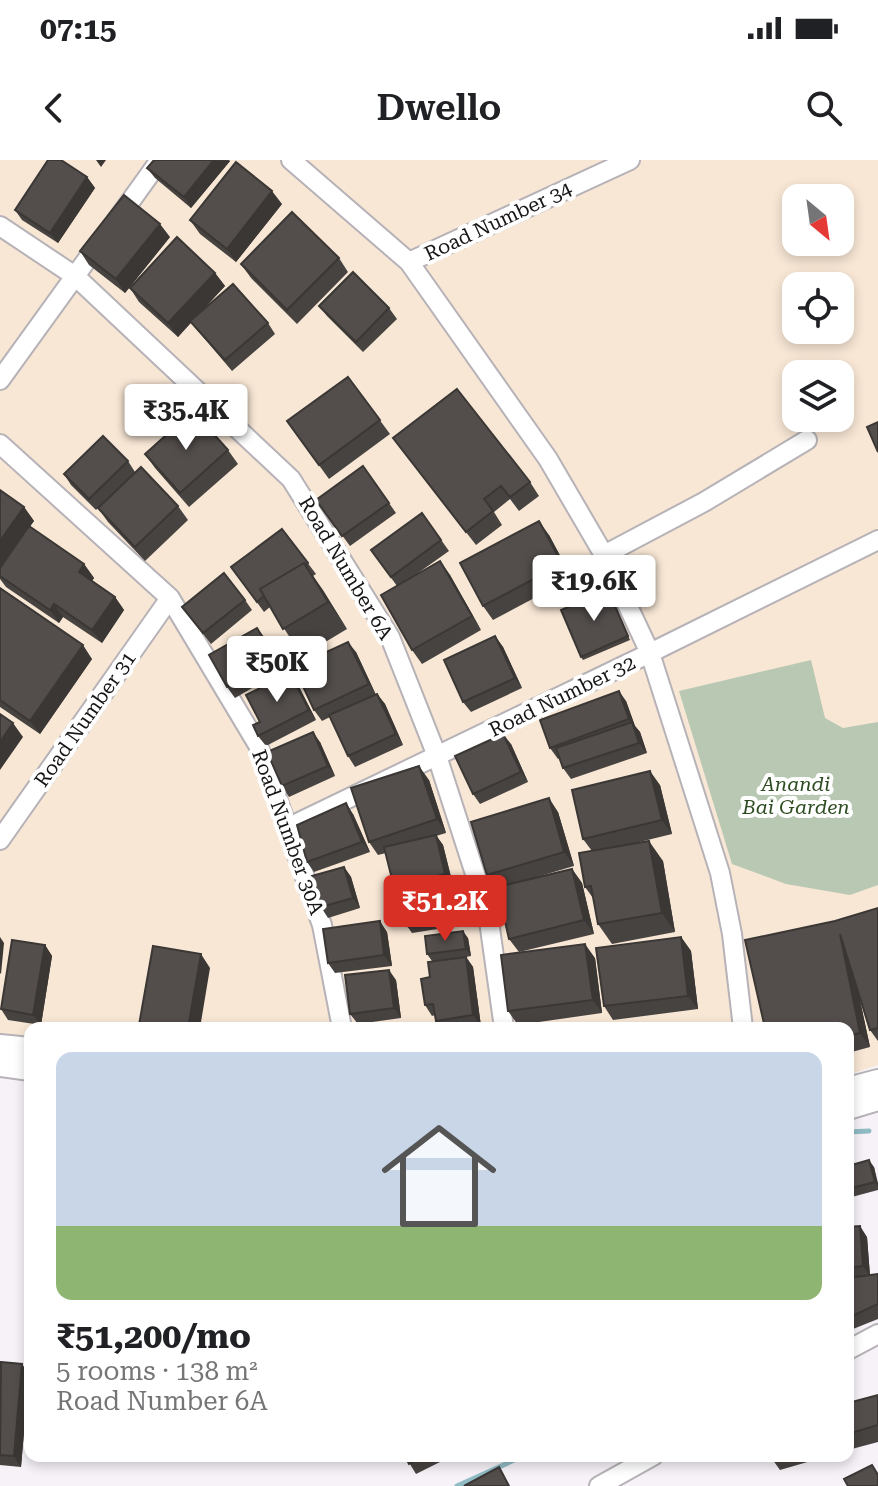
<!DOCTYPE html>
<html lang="en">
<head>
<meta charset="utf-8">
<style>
	:root { --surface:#fff; --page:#f2f2f2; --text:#202124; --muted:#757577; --accent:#d93025 }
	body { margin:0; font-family:"Roboto Serif",serif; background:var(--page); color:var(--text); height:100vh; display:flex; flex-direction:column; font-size:30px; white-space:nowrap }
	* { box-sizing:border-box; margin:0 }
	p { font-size:26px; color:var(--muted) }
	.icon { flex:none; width:44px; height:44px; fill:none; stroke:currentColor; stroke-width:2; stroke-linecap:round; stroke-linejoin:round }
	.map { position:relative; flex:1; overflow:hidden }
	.side { position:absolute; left:24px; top:862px; width:830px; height:440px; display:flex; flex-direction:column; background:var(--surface); border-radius:16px; box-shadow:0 4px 12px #0003 }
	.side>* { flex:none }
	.needle { width:52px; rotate:151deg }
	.fabs { position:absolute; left:782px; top:24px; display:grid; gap:16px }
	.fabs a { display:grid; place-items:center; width:72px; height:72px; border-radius:16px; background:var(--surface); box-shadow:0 4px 12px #0003; font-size:40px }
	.price { position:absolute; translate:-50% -68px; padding:0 18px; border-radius:8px; background:#fff; color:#222; font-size:26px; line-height:52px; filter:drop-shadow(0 2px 4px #0008) }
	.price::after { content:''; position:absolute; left:50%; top:48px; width:24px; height:18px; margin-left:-12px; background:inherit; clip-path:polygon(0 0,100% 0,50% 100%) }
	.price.current { background:var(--accent); color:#fff }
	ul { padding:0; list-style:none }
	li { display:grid; align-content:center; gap:16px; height:424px; padding:0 32px }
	li span { display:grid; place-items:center; height:248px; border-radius:16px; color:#555 }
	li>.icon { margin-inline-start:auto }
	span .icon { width:144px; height:144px; fill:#fffc; stroke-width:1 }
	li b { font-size:34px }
	.status { display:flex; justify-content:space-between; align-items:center; height:56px; padding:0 40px; background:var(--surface); direction:ltr }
	.status svg { height:22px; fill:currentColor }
	header { display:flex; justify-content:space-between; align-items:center; height:104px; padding:0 32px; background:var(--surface); font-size:36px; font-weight:600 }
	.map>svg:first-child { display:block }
	.industrial { fill:#f8e7d5; fill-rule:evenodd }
	.green { fill:#b8c8b2 }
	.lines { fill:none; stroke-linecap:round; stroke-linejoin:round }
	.stream { stroke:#91bbc5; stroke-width:5 }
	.minor-casing { stroke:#b6b2b7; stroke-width:22 }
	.major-casing { stroke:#b6b2b7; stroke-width:26 }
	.minor { stroke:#fff; stroke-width:18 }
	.major { stroke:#fff; stroke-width:22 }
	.wall { fill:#474341 }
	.shaded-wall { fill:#3a3735 }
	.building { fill:#534e4c; stroke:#3a3735; stroke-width:2 }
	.labels { text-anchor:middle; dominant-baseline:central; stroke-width:8; stroke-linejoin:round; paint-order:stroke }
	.street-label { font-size:20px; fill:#171517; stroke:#fff }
	.park-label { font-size:20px; font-style:italic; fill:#2e4c21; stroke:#fff }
</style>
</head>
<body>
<div class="status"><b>07:15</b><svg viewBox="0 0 49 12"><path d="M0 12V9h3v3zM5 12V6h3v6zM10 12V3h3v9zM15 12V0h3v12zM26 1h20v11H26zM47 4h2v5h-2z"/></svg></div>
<header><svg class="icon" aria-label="back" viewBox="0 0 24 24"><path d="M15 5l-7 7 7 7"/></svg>Dwello<svg class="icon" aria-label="search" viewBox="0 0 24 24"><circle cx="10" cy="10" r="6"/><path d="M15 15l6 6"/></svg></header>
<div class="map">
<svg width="878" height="1326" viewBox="0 0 878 1326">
	<rect width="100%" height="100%" fill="#f6f2f8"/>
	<path class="industrial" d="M 0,0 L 878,0 L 878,905 L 848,915 L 848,868 L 30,868 L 30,880 L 0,877 ZM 796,38 L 840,38 L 840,82 L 796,82 ZM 796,126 L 840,126 L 840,170 L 796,170 ZM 796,214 L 840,214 L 840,258 L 796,258 Z"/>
	<path class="green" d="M 811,500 L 825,558 L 843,568 L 878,562 L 878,725 L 850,735 L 786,724 L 732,704 L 679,531 Z"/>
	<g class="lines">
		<path class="stream" d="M 848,972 L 869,971
			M 457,1326 L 523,1296"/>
		<defs>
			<path id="minor" d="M 291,0 L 409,102 L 548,299 L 604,395 L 650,493 L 720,713 L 732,774 L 743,868
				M 117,60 L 160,0
				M 0,66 L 75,116 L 291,319 L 390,477 L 437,596 L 488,754 L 504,868
				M 409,102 L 630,0
				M 0,220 L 99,83
				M 0,284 L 170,438 L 258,585 L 322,765 L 342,868
				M 604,395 L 704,342 L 807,280
				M 287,668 L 650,493 L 878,380
				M 0,680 L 170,438
				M 848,1190 L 878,1174
				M 599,1326 L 653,1296"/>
			<path id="major" d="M 0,886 L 30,889
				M 0,905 L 30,909
				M 848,929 L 878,921
				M 848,948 L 878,939"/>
		</defs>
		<use href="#minor" class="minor-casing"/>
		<use href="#major" class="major-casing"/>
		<use href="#minor" class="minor"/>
		<use href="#major" class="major"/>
	</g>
	<path class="wall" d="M 154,0 L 229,0 L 230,1 L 191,48 L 155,18 L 147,8 Z
		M 87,17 L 95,28 L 58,83 L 22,60 L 15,50 Z
		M 282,44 L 236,102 L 200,74 L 190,60 Z
		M 170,77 L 125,133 L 89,105 L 80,91 Z
		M 339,98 L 348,112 L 297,164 L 251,118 L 241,104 Z
		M 215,113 L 225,126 L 202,150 L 268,163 L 275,174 L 232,211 L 198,171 L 191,162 L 178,177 L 139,142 L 130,128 Z
		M 319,146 L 389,148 L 397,159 L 363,192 L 327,156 Z
		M 348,217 L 390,274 L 329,319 L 287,261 Z
		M 393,278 L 530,322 L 539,336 L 519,351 L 510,339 L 494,352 L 502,365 L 476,385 Z
		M 228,290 L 238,304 L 189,347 L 155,308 L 145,294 Z
		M 128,301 L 135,312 L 178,346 L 188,360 L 145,401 L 108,362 L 98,348 L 96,350 L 71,325 L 64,314 Z
		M 363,306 L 396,353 L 350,386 L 316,340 Z
		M 0,330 L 24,347 L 34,361 L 29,367 L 84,404 L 94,418 L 92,421 L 115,437 L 124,450 L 102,483 L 63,457 L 59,463 L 6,427 L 0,419 Z
		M 422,353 L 449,391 L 411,418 L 440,401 L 450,415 L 481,470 L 422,504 L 412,490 L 397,426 L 371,390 Z
		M 282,369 L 316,414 L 313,416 L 347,469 L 302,496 L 270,447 L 264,452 L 231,407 Z
		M 549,375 L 572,418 L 493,460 L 483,446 Z
		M 0,428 L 92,499 L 40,574 L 0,547 Z
		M 610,433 L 630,480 L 583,500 L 581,497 Z
		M 245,440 L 252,450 L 211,484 L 182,447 Z
		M 495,476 L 503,487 L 522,528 L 471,552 L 463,542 Z
		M 265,478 L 283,510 L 235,538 L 227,527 Z
		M 356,492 L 376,535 L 377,534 L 385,544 L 403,585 L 355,607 L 348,596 L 330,557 L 322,561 L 314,550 Z
		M 290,513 L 297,523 L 316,560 L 266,586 L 258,576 L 260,562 Z
		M 626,541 L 635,566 L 640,572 L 647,593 L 571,619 L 563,608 L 560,598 L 558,599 L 550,588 Z
		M 320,582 L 335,616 L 289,637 L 282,626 Z
		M 511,584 L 528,622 L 480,644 L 473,634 Z
		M 429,620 L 446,673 L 436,676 L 443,685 L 453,725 L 401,737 L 394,727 L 386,693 L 378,695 L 369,682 Z
		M 660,625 L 672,674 L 627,685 L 663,701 L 675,772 L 612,784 L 598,764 L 593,738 L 585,727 L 592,691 L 583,679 Z
		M 558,652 L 574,706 L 530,719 L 572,709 L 582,723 L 594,774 L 519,792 L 509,779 L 497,729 L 487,715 Z
		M 353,654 L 370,692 L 314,712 L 307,702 Z
		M 344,707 L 351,717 L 360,748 L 328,758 L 321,747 Z
		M 455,738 L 460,745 L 463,765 L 412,773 L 407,766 Z
		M 878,748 L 878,881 L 870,870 L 859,836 L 870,887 L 848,893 L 848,868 L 835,761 Z
		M 387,772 L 392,806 L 335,813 L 328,803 Z
		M 681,777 L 691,791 L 698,849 L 613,860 L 604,846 Z
		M 468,778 L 471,796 L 466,797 L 473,807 L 481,866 L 466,868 L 441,868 L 436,861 L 435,855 L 432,856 L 425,845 L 432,801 L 427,794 Z
		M 45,785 L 52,796 L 41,865 L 8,860 L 1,849 Z
		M 595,798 L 602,853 L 518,865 L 508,851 Z
		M 396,820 L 401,858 L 358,864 L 350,854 Z
		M 848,1006 L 874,1007 L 878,1023 L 878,1030 L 848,1038 Z
		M 848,1067 L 867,1077 L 870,1115 L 878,1114 L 878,1159 L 848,1171 Z
		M 0,1213 L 29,1214 L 21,1307 L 0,1305 Z
		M 878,1235 L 878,1282 L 848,1290 L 848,1243 Z
		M 405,1296 L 452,1296 L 416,1314 Z
		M 770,1296 L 828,1296 L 780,1310 Z"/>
	<path class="shaded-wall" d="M 96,0 L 106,0 L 101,7 Z
		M 214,0 L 230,1 L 191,48 L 184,37 Z
		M 87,17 L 95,28 L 58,83 L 50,73 Z
		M 272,31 L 282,44 L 236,102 L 227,89 Z
		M 160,64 L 170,77 L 125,133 L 116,119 Z
		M 215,113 L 225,126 L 178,177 L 168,163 Z
		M 24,347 L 34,361 L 0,409 L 0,381 Z
		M 539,361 L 549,375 L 572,418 L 562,404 Z
		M 440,401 L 450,415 L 481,470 L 472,456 Z
		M 304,403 L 323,430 L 347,469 L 328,442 Z
		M 84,404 L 94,418 L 88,426 L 79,412 Z
		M 115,437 L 124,450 L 102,483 L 92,470 Z
		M 54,444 L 63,457 L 59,463 L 50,450 Z
		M 257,468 L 265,478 L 283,510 L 276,500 Z
		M 495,476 L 503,487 L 522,528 L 515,518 Z
		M 348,482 L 356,492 L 376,535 L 369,524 Z
		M 83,485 L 92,499 L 40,574 L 30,561 Z
		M 290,513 L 297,523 L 316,560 L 309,550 Z
		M 619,531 L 626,541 L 635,566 L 640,572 L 647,593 L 639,583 L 633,564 L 629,559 Z
		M 377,534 L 385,544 L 403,585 L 396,574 Z
		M 13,563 L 23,577 L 0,610 L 0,582 Z
		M 313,572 L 320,582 L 335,616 L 328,606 Z
		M 503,574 L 511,584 L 528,622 L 521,612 Z
		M 419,606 L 429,620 L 446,673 L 437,659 Z
		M 650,611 L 660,625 L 672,674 L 662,660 Z
		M 549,638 L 558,652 L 574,706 L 564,692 Z
		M 346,643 L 353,654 L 370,692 L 362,682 Z
		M 436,675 L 443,685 L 453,725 L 445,714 Z
		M 649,681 L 663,701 L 675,772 L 662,753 Z
		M 344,707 L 351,717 L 360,748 L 353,738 Z
		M 572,709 L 582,723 L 594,774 L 584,760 Z
		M 455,738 L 460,745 L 463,765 L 458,758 Z
		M 380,761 L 387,772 L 392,806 L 384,795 Z
		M 463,771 L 468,778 L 471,796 L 466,789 Z
		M 840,774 L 849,788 L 870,887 L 860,873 Z
		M 0,777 L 4,783 L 1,814 L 0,813 Z
		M 681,777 L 691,791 L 698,849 L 688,836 Z
		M 585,784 L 595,798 L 602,853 L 593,840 Z
		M 45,785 L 52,796 L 41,865 L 33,855 Z
		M 201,794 L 210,808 L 200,868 L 188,868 Z
		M 466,797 L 473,807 L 481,866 L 473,855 Z
		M 389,810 L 396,820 L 401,858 L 394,848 Z
		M 869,1000 L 874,1007 L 878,1027 L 875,1022 Z
		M 860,1066 L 867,1077 L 870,1116 L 863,1106 Z
		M 22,1204 L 29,1214 L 21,1307 L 14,1296 Z"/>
	<path class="building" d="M 48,0 L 61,0 L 87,17 L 50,73 L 15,50 Z
		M 154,0 L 214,0 L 184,37 L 147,8 Z
		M 236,2 L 272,31 L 227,89 L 190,60 Z
		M 124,35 L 160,64 L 116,119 L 80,91 Z
		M 292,52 L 339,98 L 287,150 L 241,104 Z
		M 177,77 L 215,113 L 168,163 L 130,128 Z
		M 353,112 L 389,148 L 356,182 L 319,146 Z
		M 233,124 L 268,163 L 225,200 L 190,161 Z
		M 348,217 L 380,260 L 319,305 L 287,261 Z
		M 457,229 L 530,322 L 510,337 L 501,326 L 484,339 L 493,351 L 466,372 L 393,278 Z
		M 193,251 L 228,290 L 180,333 L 145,294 Z
		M 878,262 L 878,292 L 867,267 Z
		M 103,276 L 128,301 L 89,339 L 64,314 Z
		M 363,306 L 389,343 L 342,376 L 316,340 Z
		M 141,307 L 178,346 L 135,387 L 98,348 Z
		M 0,330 L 24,347 L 0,381 Z
		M 422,353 L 441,380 L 391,417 L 371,390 Z
		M 539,361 L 562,404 L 483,446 L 460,403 Z
		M 29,366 L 84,404 L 79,412 L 115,437 L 92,470 L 54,444 L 50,450 L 0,416 L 0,408 Z
		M 282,369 L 308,403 L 306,405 L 304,403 L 260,429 L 264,436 L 257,442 L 231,407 Z
		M 440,401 L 472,456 L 412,490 L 381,435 Z
		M 304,403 L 328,442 L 283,469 L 260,429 Z
		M 224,413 L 245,440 L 203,473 L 182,447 Z
		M 0,428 L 83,485 L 30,561 L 0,540 Z
		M 608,430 L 628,476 L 581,497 L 561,450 Z
		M 257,468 L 276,500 L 227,527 L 209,495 Z
		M 495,476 L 515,518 L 463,542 L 444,500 Z
		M 348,482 L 369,524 L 314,550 L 294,507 Z
		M 290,513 L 309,550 L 258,576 L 253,565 L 260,562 L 246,535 Z
		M 619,531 L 629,559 L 550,588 L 540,560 Z
		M 377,534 L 396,574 L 348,596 L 329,555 Z
		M 0,554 L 13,563 L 0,582 Z
		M 632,562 L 639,583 L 563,608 L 556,588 Z
		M 313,572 L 328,606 L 282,626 L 267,592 Z
		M 503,574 L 521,612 L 473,634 L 455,596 Z
		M 419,606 L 437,659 L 369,682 L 351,628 Z
		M 650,611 L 662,660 L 583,679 L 572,630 Z
		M 549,638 L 564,692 L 487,715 L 471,662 Z
		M 346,643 L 362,682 L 307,702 L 297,665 Z
		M 436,675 L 445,714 L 394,727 L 384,687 Z
		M 649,681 L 662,753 L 598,764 L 591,726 L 585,727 L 579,693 Z
		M 344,707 L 353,738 L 321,747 L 312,716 Z
		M 572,709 L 584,760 L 509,779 L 497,727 Z
		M 455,738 L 458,758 L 407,766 L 403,746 Z
		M 878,748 L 878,868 L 870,870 L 840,774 L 860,873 L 848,876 L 848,868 L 765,868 L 745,780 L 835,761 Z
		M 380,761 L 384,795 L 328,803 L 323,769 Z
		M 463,771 L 466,789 L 427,794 L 425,776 Z
		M 681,777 L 688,836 L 604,846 L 596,788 Z
		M 12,780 L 45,785 L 33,855 L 1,849 Z
		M 585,784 L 593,840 L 508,851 L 501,795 Z
		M 153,786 L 201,794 L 188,868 L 154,868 L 139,865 Z
		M 466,797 L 473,855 L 436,861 L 433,844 L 425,845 L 421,819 L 430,817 L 428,802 Z
		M 389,810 L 394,848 L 350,854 L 345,815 Z
		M 588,864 L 589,868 L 539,868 Z
		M 356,865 L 398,868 L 355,868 Z
		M 869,1000 L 875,1022 L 848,1029 L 848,1006 Z
		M 860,1066 L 863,1106 L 848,1108 L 848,1067 Z
		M 878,1114 L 878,1144 L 848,1158 L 848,1118 Z
		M 1,1202 L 22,1204 L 14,1296 L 0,1295 Z
		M 878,1235 L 878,1265 L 848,1274 L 848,1243 Z
		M 405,1296 L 424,1296 L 409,1304 Z
		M 872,1305 L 878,1315 L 878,1326 L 848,1326 L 844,1319 Z
		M 499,1307 L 509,1326 L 464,1326 Z"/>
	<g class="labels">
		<g class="street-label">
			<text transform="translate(498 61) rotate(-25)">Road Number 34</text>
			<text transform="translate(346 408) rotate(59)">Road Number 6A</text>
			<text transform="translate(562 536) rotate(-26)">Road Number 32</text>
			<text transform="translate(85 559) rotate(-55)">Road Number 31</text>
			<text transform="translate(288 672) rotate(70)">Road Number 30A</text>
		</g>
		<g class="park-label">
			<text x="796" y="624">Anandi<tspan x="796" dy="23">Bai Garden</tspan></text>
		</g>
	</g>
</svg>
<div class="fabs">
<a><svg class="needle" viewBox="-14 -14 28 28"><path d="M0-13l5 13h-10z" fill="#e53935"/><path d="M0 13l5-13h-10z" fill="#757577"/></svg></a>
<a><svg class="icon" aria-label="locate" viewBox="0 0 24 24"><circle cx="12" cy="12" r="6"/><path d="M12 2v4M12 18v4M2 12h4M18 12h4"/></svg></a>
<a><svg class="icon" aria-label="layers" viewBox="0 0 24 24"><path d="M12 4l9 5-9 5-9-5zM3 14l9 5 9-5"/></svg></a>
</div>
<b class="price" style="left:186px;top:292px">₹35.4K</b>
<b class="price" style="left:594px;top:463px">₹19.6K</b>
<b class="price" style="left:277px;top:544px">₹50K</b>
<b class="price current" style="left:445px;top:783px">₹51.2K</b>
<section class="side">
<ul>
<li><span style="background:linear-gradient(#c9d6e8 70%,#8fb573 0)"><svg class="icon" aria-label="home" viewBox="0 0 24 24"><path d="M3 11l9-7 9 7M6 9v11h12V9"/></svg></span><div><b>₹51,200/mo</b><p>5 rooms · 138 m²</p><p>Road Number 6A</p></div></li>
</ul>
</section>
</div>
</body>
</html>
